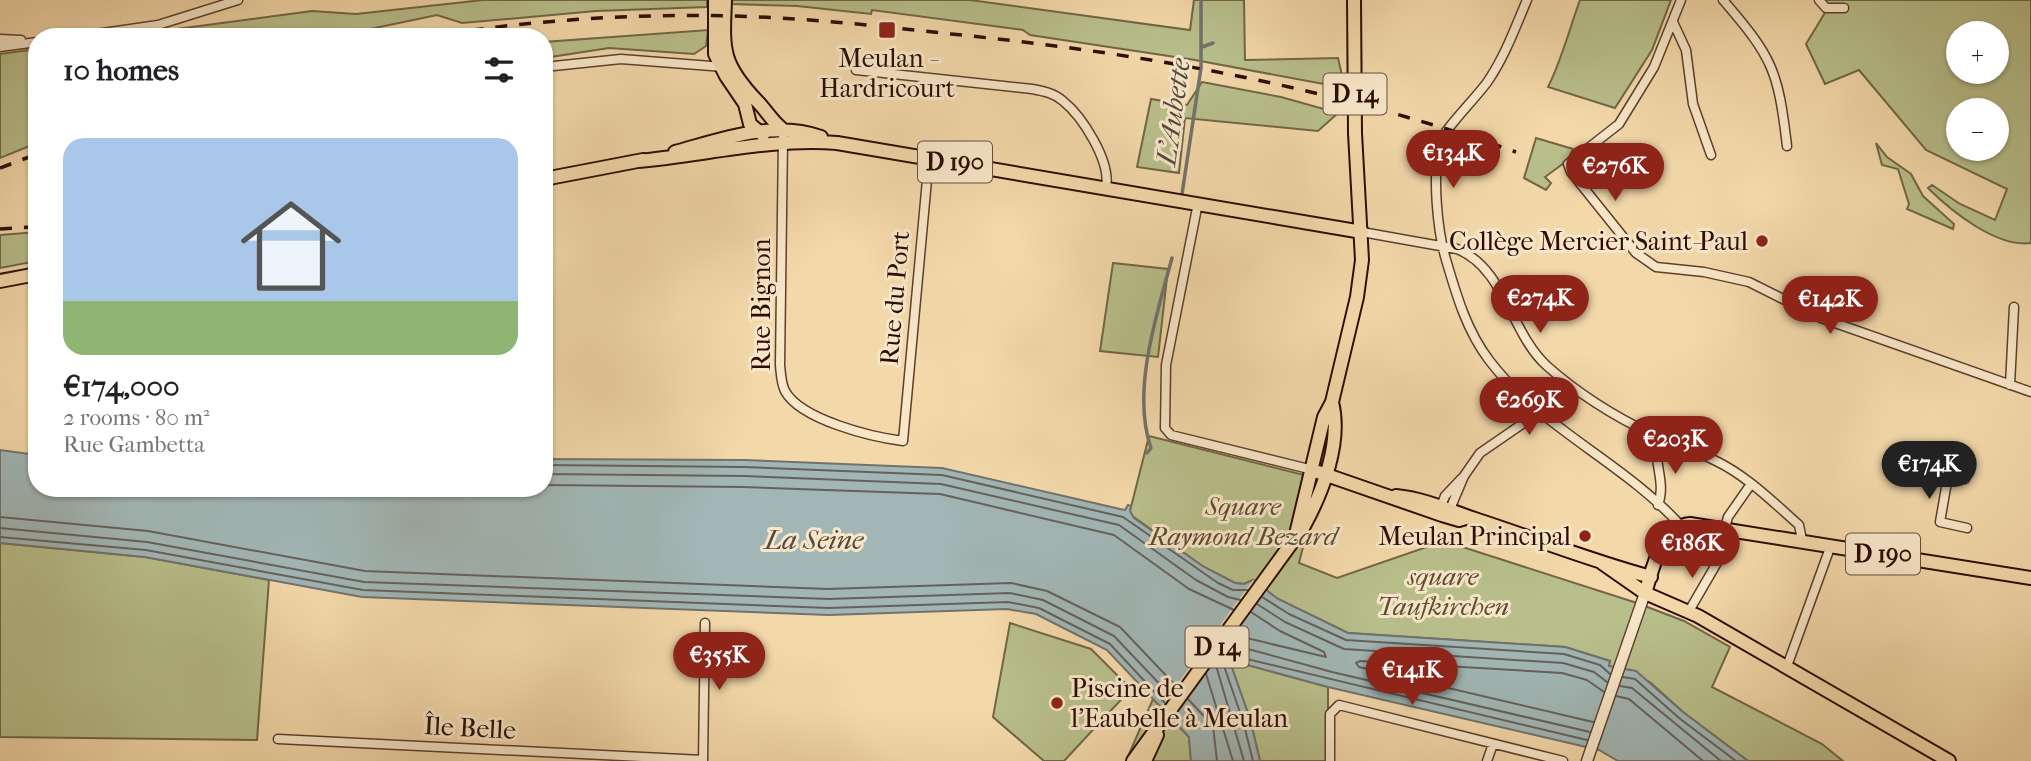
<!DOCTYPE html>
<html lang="en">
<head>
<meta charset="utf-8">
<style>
	:root { --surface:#fff; --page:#f2f2f2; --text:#202124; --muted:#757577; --line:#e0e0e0; --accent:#8f2418 }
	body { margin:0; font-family:"IM FELL French Canon",serif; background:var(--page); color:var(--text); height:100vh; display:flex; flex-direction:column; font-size:26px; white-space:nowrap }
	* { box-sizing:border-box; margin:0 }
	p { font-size:23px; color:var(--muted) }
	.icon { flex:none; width:38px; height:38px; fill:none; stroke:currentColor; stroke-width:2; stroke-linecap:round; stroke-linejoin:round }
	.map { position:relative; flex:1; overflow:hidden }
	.drawer { position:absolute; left:28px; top:28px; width:525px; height:469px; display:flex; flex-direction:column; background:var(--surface); border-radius:28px; box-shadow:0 2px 5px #0004 }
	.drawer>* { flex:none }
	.tools { position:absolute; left:1946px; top:21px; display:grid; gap:14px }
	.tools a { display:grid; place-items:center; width:63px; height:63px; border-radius:50%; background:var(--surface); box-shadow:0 2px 5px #0004; font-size:35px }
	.price { position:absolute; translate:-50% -60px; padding:0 16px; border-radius:24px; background:var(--accent); color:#fff; font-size:23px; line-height:46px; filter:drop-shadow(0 2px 4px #0008) }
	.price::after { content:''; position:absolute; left:50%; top:42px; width:21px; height:16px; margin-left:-10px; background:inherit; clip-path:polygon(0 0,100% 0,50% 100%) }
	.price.current { background:#222; color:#fff }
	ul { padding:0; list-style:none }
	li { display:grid; align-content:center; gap:14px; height:371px; padding:0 35px }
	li+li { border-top:2px solid var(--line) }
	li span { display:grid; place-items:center; height:217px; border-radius:21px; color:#555 }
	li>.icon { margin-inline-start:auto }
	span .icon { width:126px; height:126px; fill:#fffc; stroke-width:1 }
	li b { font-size:30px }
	h2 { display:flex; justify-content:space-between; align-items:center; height:84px; padding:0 35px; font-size:30px }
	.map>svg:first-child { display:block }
	.green { fill:#b8bf8b; stroke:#726646; stroke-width:2; fill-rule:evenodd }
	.water { fill:#a1b6b5; stroke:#72726d; stroke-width:2 }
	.pier { fill:#f3d8aa }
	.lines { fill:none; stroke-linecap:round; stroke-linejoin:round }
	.shore { stroke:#66615c; stroke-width:2 }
	.stream { stroke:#72726d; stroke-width:3.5 }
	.minor-casing { stroke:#5e3f2c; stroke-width:11 }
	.tertiary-casing { stroke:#5e3f2c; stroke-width:13 }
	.primary-casing { stroke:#2c0c02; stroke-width:16 }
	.minor { stroke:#f7e6c8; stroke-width:8 }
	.tertiary { stroke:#f7e6c8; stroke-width:10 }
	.primary { stroke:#f3d8aa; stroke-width:12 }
	.rail { stroke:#2c0c02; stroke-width:3.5; stroke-dasharray:12 12; stroke-linecap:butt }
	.poi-dot { fill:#8f2418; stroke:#f7e6c8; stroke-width:2.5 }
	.labels { text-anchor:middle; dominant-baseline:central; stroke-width:6; stroke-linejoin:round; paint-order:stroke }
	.shield { fill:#f7e6c8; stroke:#694d3d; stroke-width:2 }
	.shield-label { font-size:24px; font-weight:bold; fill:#2c0c02 }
	.poi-label { font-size:26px; fill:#2c0c02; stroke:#f7e6c8; text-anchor:end }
	.street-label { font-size:26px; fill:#2c0c02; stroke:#f7e6c8 }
	.park-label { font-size:26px; font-style:italic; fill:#5d4b32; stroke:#f7e6c8 }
	.water-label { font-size:28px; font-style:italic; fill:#554841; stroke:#f7e6c8 }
</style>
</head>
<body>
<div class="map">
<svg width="2031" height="761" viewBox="0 0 2031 761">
	<rect width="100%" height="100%" fill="#f3d8aa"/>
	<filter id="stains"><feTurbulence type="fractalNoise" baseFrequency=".00286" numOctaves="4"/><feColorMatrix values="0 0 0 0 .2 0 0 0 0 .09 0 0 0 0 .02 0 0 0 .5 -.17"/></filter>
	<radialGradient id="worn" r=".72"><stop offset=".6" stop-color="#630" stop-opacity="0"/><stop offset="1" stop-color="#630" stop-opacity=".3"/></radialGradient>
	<path class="green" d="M 483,0 L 707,0 L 707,7 L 596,11 L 462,23 L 437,15 L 332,37 L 116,37 L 312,11 L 356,14 Z
		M 731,0 L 970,0 L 1190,30 L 1194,0 L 1244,0 L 1245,60 L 1338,58 L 1345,88 L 1195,60 L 1030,35 L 1023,30 L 872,10 L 871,14 L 797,6 L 730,4 Z
		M 1580,0 L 1671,0 L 1652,50 L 1615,108 L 1548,87 C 1562,59 1569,30 1580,0 Z
		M 1824,0 L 2031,0 L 2031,243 C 1997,248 1951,211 1928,188 L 1932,185 L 1960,204 L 1995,220 L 2007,189 L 1926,150 L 1859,70 L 1825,84 L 1806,44 L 1829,6 ZM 1958,33 L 1997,33 L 1997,72 L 1958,72 ZM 1958,110 L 1997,110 L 1997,149 L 1958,149 Z
		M 708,30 L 706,46 L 694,54 L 609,48 L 544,58 L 544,42 Z
		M 37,49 L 37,143 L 0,158 L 0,54 Z
		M 1202,82 L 1281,97 L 1338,113 L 1318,131 L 1185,118 L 1179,173 L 1137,167 L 1151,99 L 1187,105 Z
		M 1536,138 L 1573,149 L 1568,160 L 1545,177 L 1551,183 L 1546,190 L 1524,178 Z
		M 1876,143 L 1887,157 L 1911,174 L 1923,196 L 1954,224 L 1953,229 L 1907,209 L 1909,204 L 1898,169 L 1882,165 Z
		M 37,232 L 37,261 L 0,268 L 0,235 Z
		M 1113,263 L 1168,269 L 1158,357 L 1100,351 Z
		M 1149,436 L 1320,479 L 1299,563 L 1337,578 L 1444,541 L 1637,603 L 1684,621 L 1730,647 L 1712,687 L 1822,744 L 1843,761 L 1748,761 L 1683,712 L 1650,682 L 1608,666 L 1610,661 L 1565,647 L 1348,633 L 1278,599 L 1253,580 L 1244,584 L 1235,583 L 1204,567 L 1131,515 L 1130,511 Z
		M 0,543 L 145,557 L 269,580 L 257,740 L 0,737 Z
		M 1010,623 L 1091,649 L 1131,689 L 1064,761 L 1044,761 L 993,717 Z
		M 1233,661 L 1328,687 L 1328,761 L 1260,761 L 1250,719 L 1231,665 Z
		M 1153,699 L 1189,737 L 1191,761 L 1126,761 Z"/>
	<path class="water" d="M 0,450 L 37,455 L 37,488 L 544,488 L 544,459 L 744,460 L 942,468 L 1120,509 L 1125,510 L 1128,505 L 1131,506 L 1130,511 L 1134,518 L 1204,567 L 1235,583 L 1244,584 L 1253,580 L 1278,599 L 1348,633 L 1565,647 L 1610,661 L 1609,666 L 1636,671 L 1683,712 L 1748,761 L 1618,761 L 1599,750 L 1328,687 L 1233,661 L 1231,665 L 1250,719 L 1260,761 L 1191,761 L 1189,737 L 1107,650 L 1036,614 L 1007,609 L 829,615 L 362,597 L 145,557 L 0,543 Z"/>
	<path class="pier" d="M 1253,580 L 1267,591 L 1171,720 L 1160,708 Z"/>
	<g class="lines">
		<path class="shore" d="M 544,465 L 744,467 L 942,475 L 1123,517 L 1218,583 L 1233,590 L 1248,590
			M 544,474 L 744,476 L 941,484 L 1119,525 L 1196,580 L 1228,597 L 1241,600
			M 544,485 L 743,487 L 940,494 L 1114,535 L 1189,589 L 1234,610
			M 0,517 L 148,531 L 365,571 L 828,589 L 1011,583 L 1047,591 L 1120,627 L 1177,687
			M 0,528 L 147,542 L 364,582 L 829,599 L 1010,593 L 1043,600 L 1114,636 L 1171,696
			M 0,537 L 146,550 L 363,590 L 829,608 L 1008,602 L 1039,608 L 1110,644 L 1165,703
			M 1262,597 L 1289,614 L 1346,640 L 1564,654 L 1600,665 L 1610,674
			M 1257,604 L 1285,622 L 1344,649 L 1563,663 L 1594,672 L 1607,682
			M 1234,635 L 1326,657 L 1324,652 L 1280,631 L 1251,612
			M 1226,647 L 1237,646 L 1332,672 L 1590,732
			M 1215,662 L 1244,761
			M 1206,674 L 1233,761
			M 1623,677 L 1635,679 L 1679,718 L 1736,761
			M 1620,686 L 1632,688 L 1721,761
			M 1616,696 L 1629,699 L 1703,761
			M 1188,699 L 1213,726 L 1217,761
			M 1593,722 L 1359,667 L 1356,663 L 1360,661 L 1562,673 L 1587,680 L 1604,692
			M 1253,761 L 1243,721 L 1224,666 L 1224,659 L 1230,655 L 1587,740"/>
		<path class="stream" d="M 1202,47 L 1213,43
			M 1182,194 L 1201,68 L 1201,0
			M 1147,453 L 1151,448 C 1131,391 1157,314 1172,258"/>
		<defs>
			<path id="minor" d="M 1527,0 C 1515,28 1505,56 1488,81 C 1478,96 1442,131 1440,143 C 1432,174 1437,232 1447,263 C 1457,297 1467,331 1489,360 C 1540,428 1625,463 1681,526
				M 1681,0 L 1654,67 L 1619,124 L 1568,164 L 1571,172 L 1636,253 L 1656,267 L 1704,272 L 1749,282 L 1821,318 L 2031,392
				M 1723,0 C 1773,58 1778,70 1787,146
				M 1819,0 L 1826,8 L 1844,8
				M 1673,22 L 1686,50 L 1693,104 L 1711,155
				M 75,37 L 158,25 L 238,0
				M 0,39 L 21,40
				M 0,47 L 37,42
				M 544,67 L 621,59 L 724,67
				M 856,70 L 1032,89 C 1043,91 1054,93 1063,101 C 1083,117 1111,162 1106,187
				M 783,138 L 780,365 C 781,374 781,383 785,391 C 801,420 872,437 903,441 L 929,158
				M 1198,203 L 1166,365 L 1165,428 L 1171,435 L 1313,470
				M 1362,232 L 1457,249 C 1505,268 1511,334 1547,366 C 1576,392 1615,417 1650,433 C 1671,443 1694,450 1714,460 C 1746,475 1773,502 1799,525 L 1802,540
				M 2010,385 L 2014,307
				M 1965,479 L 1948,476 L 1940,522 L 1967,528
				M 1658,505 C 1667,481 1651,460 1659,437
				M 1440,509 L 1445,496 L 1462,478
				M 1448,514 L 1464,476 L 1480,453 L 1541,411
				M 1725,528 L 1728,517 L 1751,484
				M 1689,611 L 1736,530
				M 1786,669 L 1831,545
				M 278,739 L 703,760
				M 703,761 L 705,623
				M 1330,761 L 1330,714 L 1339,705 L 1563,761
				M 1487,761 L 1493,744"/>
			<path id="tertiary" d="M 1587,761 L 1645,593"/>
			<path id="primary" d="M 715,0 L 715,54 L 726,76 L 745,104 L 750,124 L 763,135
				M 725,0 C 723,50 721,63 757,101 C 766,110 771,120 782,129
				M 675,152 C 722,139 773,120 821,137
				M 638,161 C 705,155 770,138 837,143 L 1362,232
				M 544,179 L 643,160
				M 0,281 L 37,274
				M 1318,472 L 1442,515 L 1459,520 L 1466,518
				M 1396,496 C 1426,499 1450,511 1478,520 C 1536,539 1592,561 1651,577
				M 1296,534 L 1324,417 L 1332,402 L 1357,297 L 1362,260 L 1355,133 L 1354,0
				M 1602,563 L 1645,593 L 1698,616 L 1949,761
				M 1645,593 C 1653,569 1660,527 1690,524 L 2031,578
				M 1133,761 L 1304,526 C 1323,491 1342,442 1332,402
				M 1145,761 L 1157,735"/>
		</defs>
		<use href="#minor" class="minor-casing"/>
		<use href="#tertiary" class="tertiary-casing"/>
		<use href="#primary" class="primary-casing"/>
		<use href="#minor" class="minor"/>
		<use href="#tertiary" class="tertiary"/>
		<use href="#primary" class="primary"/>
		<path class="rail" d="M 424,37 C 526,21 630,13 734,16 C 807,18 879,26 951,34 C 1143,53 1332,87 1516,152
			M 0,168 L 37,154
			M 0,229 L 30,227"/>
	</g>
	<g class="poi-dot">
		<rect x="878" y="21" width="18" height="18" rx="3.5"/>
		<circle cx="1762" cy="241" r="7"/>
		<circle cx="1585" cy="536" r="7"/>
		<circle cx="1057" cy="703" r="7"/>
	</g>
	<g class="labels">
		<g class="shield">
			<rect x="1323.5" y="73.5" width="63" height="41" rx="5"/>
			<rect x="918" y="141.5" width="74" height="41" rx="5"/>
			<rect x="1846" y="533.5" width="74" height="41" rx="5"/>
			<rect x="1185.5" y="626.5" width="63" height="41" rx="5"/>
		</g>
		<g class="shield-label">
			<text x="1355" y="94">D 14</text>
			<text x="955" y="162">D 190</text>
			<text x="1883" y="554">D 190</text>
			<text x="1217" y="647">D 14</text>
		</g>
		<g class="poi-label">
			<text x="887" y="58" text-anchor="middle">Meulan -<tspan x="887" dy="30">Hardricourt</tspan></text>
			<text x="1748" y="241">Collège Mercier Saint-Paul</text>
			<text x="1571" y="536">Meulan Principal</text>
			<text x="1071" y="688" text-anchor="start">Piscine de<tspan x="1071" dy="30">l'Eaubelle à Meulan</tspan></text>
		</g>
		<g class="street-label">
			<text transform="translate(895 298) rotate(-85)">Rue du Port</text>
			<text transform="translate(761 305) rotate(-90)">Rue Bignon</text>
			<text transform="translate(470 728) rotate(3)">Île Belle</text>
		</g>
		<g class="park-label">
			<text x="1243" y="506">Square<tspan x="1243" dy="30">Raymond Bezard</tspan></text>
			<text x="1443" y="576">square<tspan x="1443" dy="30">Taufkirchen</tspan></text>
		</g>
		<g class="water-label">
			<text transform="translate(1173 112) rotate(-82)">L'Aubette</text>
			<text x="814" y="539">La Seine</text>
		</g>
	</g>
	<rect width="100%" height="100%" filter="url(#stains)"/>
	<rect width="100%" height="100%" fill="url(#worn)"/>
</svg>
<div class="tools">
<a>+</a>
<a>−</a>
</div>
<b class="price" style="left:1453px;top:190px">€134K</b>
<b class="price" style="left:1615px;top:203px">€276K</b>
<b class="price" style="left:1540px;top:335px">€274K</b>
<b class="price" style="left:1830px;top:336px">€142K</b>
<b class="price" style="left:1529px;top:437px">€269K</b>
<b class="price" style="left:1675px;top:476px">€203K</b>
<b class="price current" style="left:1929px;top:501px">€174K</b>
<b class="price" style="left:1692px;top:580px">€186K</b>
<b class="price" style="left:719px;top:692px">€355K</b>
<b class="price" style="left:1412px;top:707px">€141K</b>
<section class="drawer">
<h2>10 homes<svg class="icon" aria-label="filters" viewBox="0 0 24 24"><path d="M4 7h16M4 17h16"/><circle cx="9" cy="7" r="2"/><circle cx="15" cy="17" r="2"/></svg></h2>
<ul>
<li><span style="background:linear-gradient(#a9c7e8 75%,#8fb573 0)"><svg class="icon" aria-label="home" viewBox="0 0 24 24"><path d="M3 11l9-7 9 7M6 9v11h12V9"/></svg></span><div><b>€174,000</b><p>2 rooms · 80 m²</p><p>Rue Gambetta</p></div></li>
</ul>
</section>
</div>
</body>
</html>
